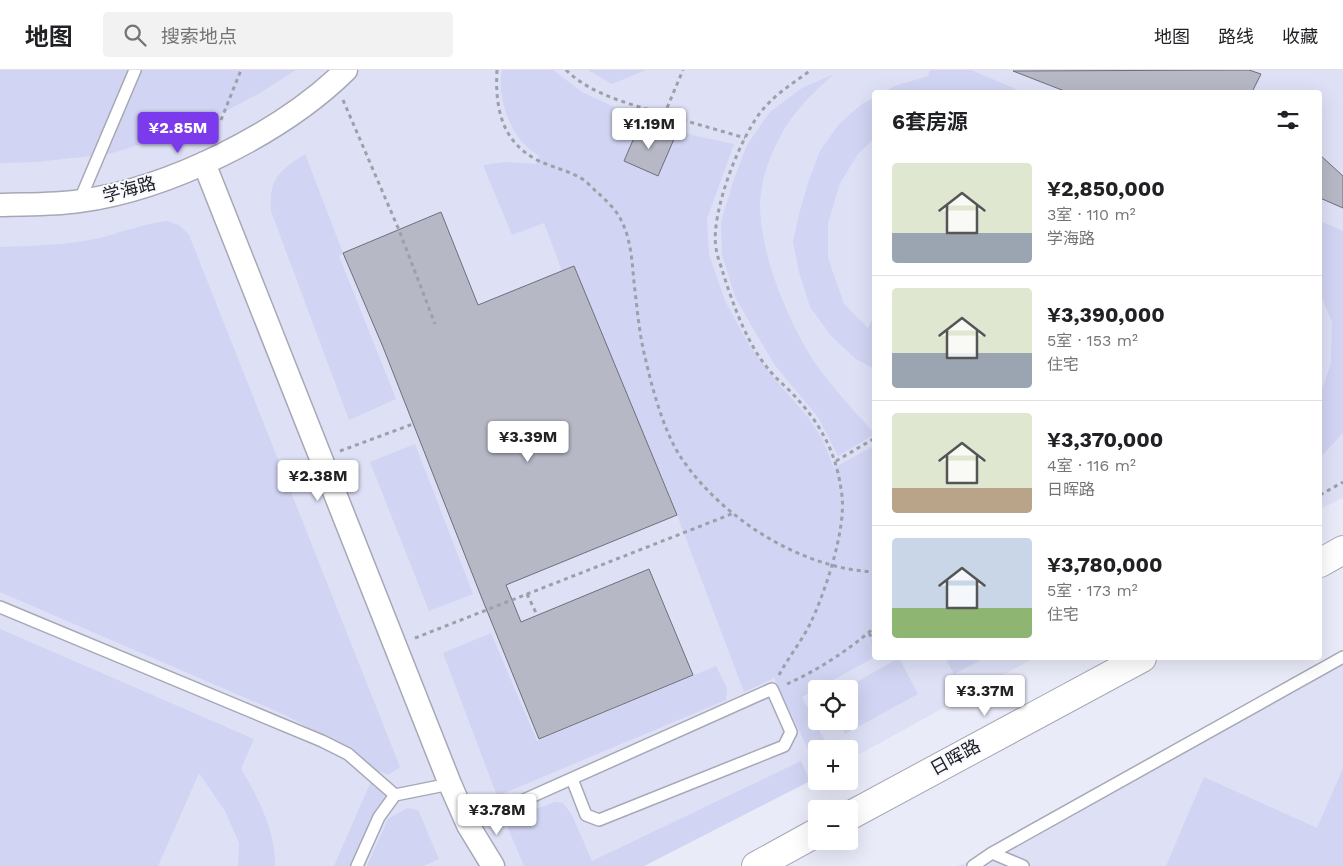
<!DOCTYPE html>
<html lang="zh">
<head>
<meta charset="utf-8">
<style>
	:root { --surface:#fff; --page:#f2f2f2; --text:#202124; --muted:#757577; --line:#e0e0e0; --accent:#7c3aed }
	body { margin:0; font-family:"Work Sans","Noto Sans SC",sans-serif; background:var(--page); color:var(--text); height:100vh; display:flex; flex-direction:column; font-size:19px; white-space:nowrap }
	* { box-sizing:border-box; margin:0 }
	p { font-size:16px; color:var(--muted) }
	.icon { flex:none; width:28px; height:28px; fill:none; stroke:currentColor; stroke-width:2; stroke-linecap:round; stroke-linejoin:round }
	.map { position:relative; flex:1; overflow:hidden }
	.side { position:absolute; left:872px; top:20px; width:450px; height:570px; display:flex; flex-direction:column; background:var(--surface); border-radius:5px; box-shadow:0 5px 20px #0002 }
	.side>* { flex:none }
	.fabs { position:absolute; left:808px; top:610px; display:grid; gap:10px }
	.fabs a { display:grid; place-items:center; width:50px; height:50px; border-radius:5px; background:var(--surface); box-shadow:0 5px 20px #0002; font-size:25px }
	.price { position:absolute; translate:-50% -42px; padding:0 11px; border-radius:5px; background:#fff; color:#222; font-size:16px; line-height:32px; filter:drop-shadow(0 1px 2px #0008) }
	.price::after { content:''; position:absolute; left:50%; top:30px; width:15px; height:11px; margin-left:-8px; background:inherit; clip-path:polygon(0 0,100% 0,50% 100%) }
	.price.on { background:var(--accent); color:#fff }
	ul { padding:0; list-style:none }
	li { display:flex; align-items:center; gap:15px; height:125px; padding:0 20px }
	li+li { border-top:1px solid var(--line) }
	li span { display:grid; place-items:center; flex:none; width:140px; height:100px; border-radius:5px; color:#555 }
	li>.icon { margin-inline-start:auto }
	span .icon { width:60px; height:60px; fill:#fffc; stroke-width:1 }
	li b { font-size:21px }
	h2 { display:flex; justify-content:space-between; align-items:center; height:60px; padding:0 20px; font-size:21px }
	header { display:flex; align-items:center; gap:30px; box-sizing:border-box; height:70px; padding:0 25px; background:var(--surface); border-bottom:1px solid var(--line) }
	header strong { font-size:24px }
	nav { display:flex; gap:28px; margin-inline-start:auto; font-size:18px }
	.search { width:350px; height:45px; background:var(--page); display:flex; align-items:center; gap:12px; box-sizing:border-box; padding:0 18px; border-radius:5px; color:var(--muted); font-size:19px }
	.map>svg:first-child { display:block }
	.built { fill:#dee0f6; fill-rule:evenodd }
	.green { fill:#d1d4f2 }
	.building { fill:#b6b8c5; stroke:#6e6f7c }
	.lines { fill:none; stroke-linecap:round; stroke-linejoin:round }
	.service-casing { stroke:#a7a8b6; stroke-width:14 }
	.minor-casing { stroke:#a7a8b6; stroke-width:25 }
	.tertiary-casing { stroke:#a7a8b6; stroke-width:30 }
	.path { stroke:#9d9fa9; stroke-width:3; stroke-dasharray:4 4; stroke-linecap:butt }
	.service { stroke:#fff; stroke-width:11 }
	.minor { stroke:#fff; stroke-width:22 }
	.tertiary { stroke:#fff; stroke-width:28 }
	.labels { text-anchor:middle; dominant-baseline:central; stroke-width:4; stroke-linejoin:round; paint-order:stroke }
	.street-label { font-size:18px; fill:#1d1e23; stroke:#f8f9ff }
</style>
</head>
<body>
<header>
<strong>地图</strong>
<div class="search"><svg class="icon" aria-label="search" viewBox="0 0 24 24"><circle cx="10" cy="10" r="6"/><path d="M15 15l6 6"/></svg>搜索地点</div>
<nav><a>地图</a><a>路线</a><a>收藏</a></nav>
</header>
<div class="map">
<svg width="1343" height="796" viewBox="0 0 1343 796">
	<rect width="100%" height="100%" fill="#e9ebf9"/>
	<path class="built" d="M 0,0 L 1343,0 L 1343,428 L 1320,439 L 1320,22 L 875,22 L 875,588 L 1034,588 L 849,690 L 849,679 L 816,679 L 816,708 L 644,796 L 0,796 ZM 816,619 L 849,619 L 849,651 L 816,651 Z
		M 1343,587 L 1343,796 L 957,796 L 992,783 Z"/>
	<path class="green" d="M 0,0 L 296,0 L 260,23 L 194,58 L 109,84 L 36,92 L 0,93 Z
		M 502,0 L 553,0 L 582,22 L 612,36 L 643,49 L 696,66 L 734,74 L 707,149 L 709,184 L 725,231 L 749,275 L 773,307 L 808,347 L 822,368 L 834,398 L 875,375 L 875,587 L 802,627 L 829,679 L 816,679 L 816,696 L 774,608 L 744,622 L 677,445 L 574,196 L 562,201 L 544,153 L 512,165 L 483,95 L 505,92 L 536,94 L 539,86 C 535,83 530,80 527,77 C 508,59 497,25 502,0 Z
		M 588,0 L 646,0 L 612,14 Z
		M 930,0 L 971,0 L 1023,22 L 883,22 L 895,16 L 928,6 Z
		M 834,4 C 813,23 793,41 780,67 C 770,85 761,110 760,132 C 759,179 784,241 808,282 C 826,312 852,338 875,364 L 838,386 L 818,347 L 774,294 L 736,229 L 722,185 L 721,152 L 734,109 L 747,75 L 769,43 L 802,18 Z
		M 875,27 L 875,68 L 858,84 L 840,113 L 828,153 L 828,188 L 844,234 L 868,258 L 875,244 L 875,299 L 856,289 L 832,267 L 810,237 L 799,202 L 793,172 L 799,144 L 809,110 L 820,81 L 839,54 L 862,34 Z
		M 305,84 L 343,183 L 339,186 L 396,329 L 349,350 L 271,141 C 269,108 279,101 305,84 Z
		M 167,151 L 179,155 L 189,165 L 400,697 L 388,705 L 376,700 L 357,683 L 285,645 L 0,522 L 0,177 C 33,176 67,175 100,168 C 122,162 144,154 167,151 Z
		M 1320,151 L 1343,161 L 1343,363 L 1320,388 L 1320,326 L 1331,293 L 1332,252 L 1320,223 Z
		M 415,374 L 473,524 L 429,541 L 370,392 Z
		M 0,559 L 254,669 L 241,699 C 258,727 276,762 275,796 L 238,796 L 239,773 L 225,741 L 199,703 L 158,796 L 0,796 Z
		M 491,563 L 537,671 L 716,596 L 727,618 L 726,630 L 497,726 L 443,583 Z
		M 899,588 L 918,624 L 845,664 L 838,651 L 849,651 L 849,619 L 844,619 Z
		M 945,588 L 985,588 L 954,604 Z
		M 801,691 L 810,711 L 644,796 L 524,796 L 505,751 L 555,732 L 563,733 L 572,745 L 592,791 Z
		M 1343,698 L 1343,796 L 1166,796 L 1204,707 L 1317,758 Z
		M 373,707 L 395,725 L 357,796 L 334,796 Z
		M 407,738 L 418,740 L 439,789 L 423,796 L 367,796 L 388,749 Z"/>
	<path class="building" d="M 1249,0 L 1261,4 L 1252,22 L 1067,22 L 1013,1 Z
		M 640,54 L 674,69 L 658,106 L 624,91 Z
		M 1320,85 L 1343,106 L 1343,138 L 1320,128 Z
		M 441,142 L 478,235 L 574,196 L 677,445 L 506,515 L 521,552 L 649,499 L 693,605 L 539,669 L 481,526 L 383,277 L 343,183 Z"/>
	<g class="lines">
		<defs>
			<path id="service" d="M 79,132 L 135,0
				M 0,537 L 322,671 L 348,684 L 395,725
				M 468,755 L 772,619 L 791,662 L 784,676 L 599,750 L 586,745 L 572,709
				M 992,783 L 1023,796
				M 357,796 L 379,747 L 395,725 L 450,714
				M 973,796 L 992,783 L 1343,587"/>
			<path id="minor" d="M 204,93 L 450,714 L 468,755 L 493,796
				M 0,135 C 26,134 54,135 80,131 C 169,119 282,63 346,0"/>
			<path id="tertiary" d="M 1320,493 L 1343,480
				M 849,746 L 1142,588
				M 756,796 L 816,763"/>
		</defs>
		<use href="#service" class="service-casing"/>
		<use href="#minor" class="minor-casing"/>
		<use href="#tertiary" class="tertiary-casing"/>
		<path class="path" d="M 497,0 C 495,37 501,71 537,90 C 551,97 566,100 579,107 C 587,111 593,119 599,124 C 607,131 617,141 621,150 C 631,169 632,191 634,212 C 637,237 639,263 645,287 C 652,318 664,363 682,389 C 723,449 802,499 875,502
			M 566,0 C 591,24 624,32 656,42 C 685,51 715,59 745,68
			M 343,30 L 399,160 L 435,254
			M 664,45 L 683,0
			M 221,50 L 241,0
			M 340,381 L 413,354
			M 836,391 L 875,368
			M 1320,425 L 1343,412
			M 527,524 L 537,545
			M 869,563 L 875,574
			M 415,568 L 734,443
			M 779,605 C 788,588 801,572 810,554 C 825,523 846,460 842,426 C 837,383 821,354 792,323 C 783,314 773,306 766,296 C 746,271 733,234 723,203 C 721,195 717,187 716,178 C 710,143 741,64 764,38 C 778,22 795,12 811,0
			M 787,614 C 818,600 849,580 875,557"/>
		<use href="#service" class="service"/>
		<use href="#minor" class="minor"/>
		<use href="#tertiary" class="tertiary"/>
	</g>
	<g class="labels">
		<g class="street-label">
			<text transform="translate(129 119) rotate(-15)">学海路</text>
			<text transform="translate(955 687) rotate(-29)">日晖路</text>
		</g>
	</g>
</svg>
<div class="fabs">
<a><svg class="icon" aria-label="locate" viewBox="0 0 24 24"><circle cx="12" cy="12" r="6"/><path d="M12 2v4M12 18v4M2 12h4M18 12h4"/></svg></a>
<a>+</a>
<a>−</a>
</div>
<b class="price" style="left:649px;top:80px">¥1.19M</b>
<b class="price on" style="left:178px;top:84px">¥2.85M</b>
<b class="price" style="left:528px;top:393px">¥3.39M</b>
<b class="price" style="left:318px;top:432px">¥2.38M</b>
<b class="price" style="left:985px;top:647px">¥3.37M</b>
<b class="price" style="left:497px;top:766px">¥3.78M</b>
<section class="side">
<h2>6套房源<svg class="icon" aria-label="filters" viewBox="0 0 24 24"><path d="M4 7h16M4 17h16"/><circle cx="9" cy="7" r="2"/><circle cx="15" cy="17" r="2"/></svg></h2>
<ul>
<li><span style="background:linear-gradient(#dfe7d0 70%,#9aa5b1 0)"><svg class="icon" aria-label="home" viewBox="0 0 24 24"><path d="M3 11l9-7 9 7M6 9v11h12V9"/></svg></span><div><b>¥2,850,000</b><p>3室 · 110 m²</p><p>学海路</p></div></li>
<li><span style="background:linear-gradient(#dfe7d0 65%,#9aa5b1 0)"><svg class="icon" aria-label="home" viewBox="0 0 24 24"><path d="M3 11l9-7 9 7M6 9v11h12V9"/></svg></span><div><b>¥3,390,000</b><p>5室 · 153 m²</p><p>住宅</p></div></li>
<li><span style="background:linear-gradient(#dfe7d0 75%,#b9a48a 0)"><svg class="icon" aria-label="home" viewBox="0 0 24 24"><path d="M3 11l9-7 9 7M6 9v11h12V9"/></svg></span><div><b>¥3,370,000</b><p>4室 · 116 m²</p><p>日晖路</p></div></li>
<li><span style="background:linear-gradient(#c9d6e8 70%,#8fb573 0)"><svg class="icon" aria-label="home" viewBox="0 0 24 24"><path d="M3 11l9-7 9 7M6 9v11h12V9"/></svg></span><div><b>¥3,780,000</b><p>5室 · 173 m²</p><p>住宅</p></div></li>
</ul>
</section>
</div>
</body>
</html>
